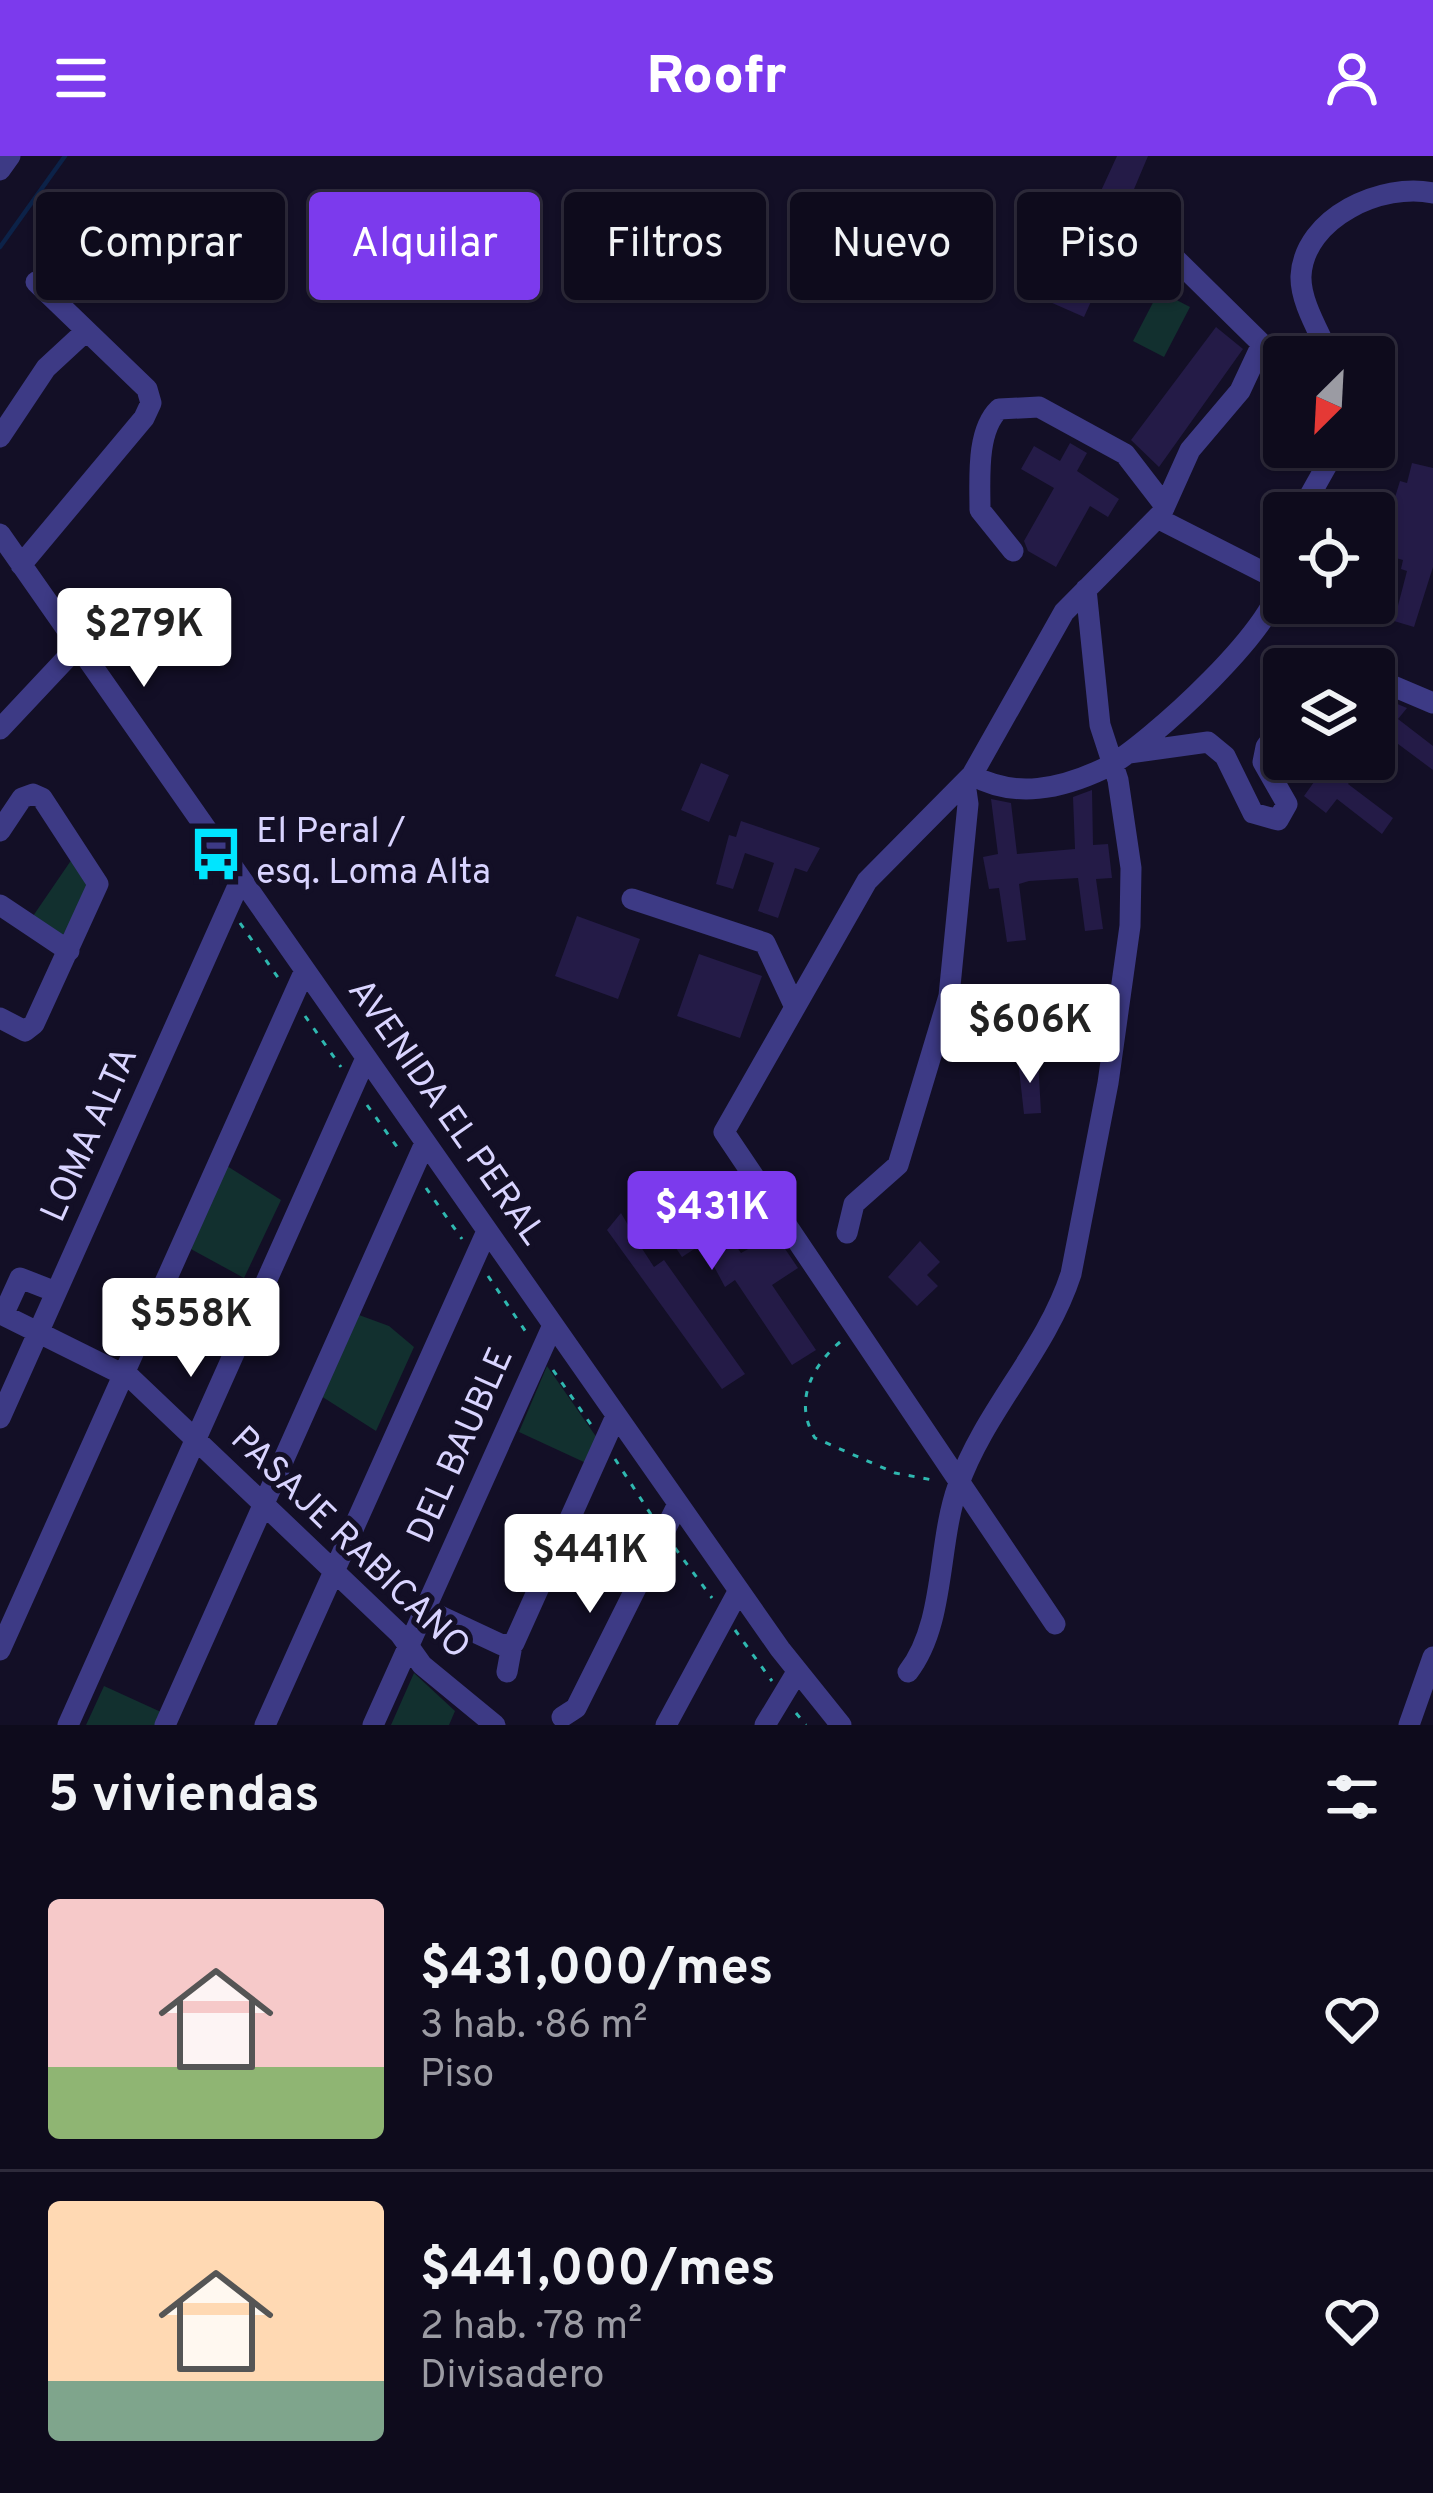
<!DOCTYPE html>
<html lang="es">
<head>
<meta charset="utf-8">
<style>
	:root { --surface:#0e0b1c; --page:#171425; --text:#f1f3f6; --muted:#9b9ba3; --line:#2e2b3b; --accent:#7c3aed }
	body { margin:0; font-family:Overpass,sans-serif; background:var(--page); color:var(--text); height:100vh; display:flex; flex-direction:column; font-size:45px; white-space:nowrap }
	* { box-sizing:border-box; margin:0 }
	p { font-size:39px; color:var(--muted) }
	.icon { flex:none; width:66px; height:66px; fill:none; stroke:currentColor; stroke-width:2; stroke-linecap:round; stroke-linejoin:round }
	.map { position:relative; height:1569px; overflow:hidden }
	.sheet { display:flex; flex-direction:column; background:var(--surface); flex:1 }
	.sheet>* { flex:none }
	.guide { position:absolute; left:36px; top:36px; width:1362px; height:108px; display:flex; gap:24px }
	.needle { width:78px; rotate:204deg }
	.fabs { position:absolute; left:1263px; top:180px; display:grid; gap:24px }
	.fabs a { display:grid; place-items:center; width:132px; height:132px; border-radius:12px; background:var(--surface); box-shadow:0 3px 9px #0004,0 0 0 3px var(--line); font-size:60px }
	.price { position:absolute; translate:-50% -102px; padding:0 27px; border-radius:12px; background:#fff; color:#222; font-size:39px; line-height:78px; filter:drop-shadow(0 3px 6px #0008) }
	.price::after { content:''; position:absolute; left:50%; top:72px; width:36px; height:27px; margin-left:-18px; background:inherit; clip-path:polygon(0 0,100% 0,50% 100%) }
	.price.selected { background:var(--accent); color:#fff }
	ul { padding:0; list-style:none }
	li { display:flex; align-items:center; gap:36px; height:300px; padding:0 48px }
	li+li { border-top:3px solid var(--line) }
	li span { display:grid; place-items:center; flex:none; width:336px; height:240px; border-radius:12px; color:#555 }
	li>.icon { margin-inline-start:auto }
	span .icon { width:144px; height:144px; fill:#fffc; stroke-width:1 }
	li b { font-size:51px }
	h2 { display:flex; justify-content:space-between; align-items:center; height:144px; padding:0 48px; font-size:51px }
	.pill { padding:0 42px; border-radius:12px; background:var(--surface); box-shadow:0 3px 9px #0004,0 0 0 3px var(--line); font-size:42px; line-height:108px }
	.pill.selected { background:var(--accent); color:#fff }
	header { display:flex; justify-content:space-between; align-items:center; height:156px; padding:0 48px; background:var(--accent); color:#fff; font-size:54px; font-weight:800 }
	.map>svg:first-child { display:block }
	.green { fill:#12302f }
	.lines { fill:none; stroke-linecap:round; stroke-linejoin:round }
	.stream { stroke:#0c2248; stroke-width:4.5 }
	.building { fill:#241b47 }
	.path { stroke:#2fb8b0; stroke-width:3; stroke-dasharray:6 9; stroke-linecap:butt }
	.minor { stroke:#3d3a85; stroke-width:21 }
	.labels { text-anchor:middle; dominant-baseline:central; stroke-width:10; stroke-linejoin:round; paint-order:stroke }
	.poi-label { font-size:36px; fill:#d9d4ff; stroke:#130f26; text-anchor:start }
	.street-label { font-size:36px; fill:#d9d4ff; stroke:#130f26 }
</style>
</head>
<body>
<header><svg class="icon" aria-label="menu" viewBox="0 0 24 24"><path d="M4 6h16M4 12h16M4 18h16"/></svg>Roofr<svg class="icon" aria-label="person" viewBox="0 0 24 24"><circle cx="12" cy="8" r="4"/><path d="M4 21q1-7 8-7t8 7"/></svg></header>
<div class="map">
<svg width="1433" height="1569" viewBox="0 0 1433 1569">
	<rect width="100%" height="100%" fill="#130f26"/>
	<path class="green" d="M 1159,135 L 1190,151 L 1164,201 L 1133,185 Z
		M 72,703 L 89,731 L 62,781 L 31,763 Z
		M 1020,832 L 1023,872 L 977,875 L 975,835 Z
		M 227,1010 L 281,1044 L 244,1122 L 189,1092 Z
		M 359,1159 L 389,1170 L 414,1191 L 376,1275 L 321,1240 Z
		M 547,1210 L 597,1282 L 586,1307 L 519,1276 Z
		M 414,1517 L 455,1555 L 449,1569 L 391,1569 Z
		M 104,1530 L 161,1556 L 155,1569 L 86,1569 Z"/>
	<g class="lines">
		<path class="stream" d="M 0,91 L 65,0"/>
	</g>
	<path class="building" d="M 1117,0 L 1148,0 L 1129,45 L 1135,48 L 1124,61 L 1124,72 L 1084,161 L 1050,146 Z
		M 1216,171 L 1243,193 L 1159,311 L 1131,284 Z
		M 1070,287 L 1087,297 L 1077,315 L 1119,343 L 1108,361 L 1090,350 L 1056,411 L 1028,395 L 1024,385 L 1054,332 L 1021,313 L 1034,290 L 1060,305 Z
		M 1412,307 L 1433,312 L 1433,411 L 1414,471 L 1394,465 L 1407,415 L 1401,413 L 1403,404 L 1378,397 L 1400,325 L 1407,327 Z
		M 1378,540 L 1407,552 L 1398,563 L 1433,590 L 1433,614 L 1386,579 L 1374,595 Z
		M 1283,603 L 1315,603 L 1325,611 L 1332,603 L 1367,603 L 1348,628 L 1393,662 L 1382,678 L 1337,643 L 1326,657 L 1304,640 L 1314,626 Z
		M 701,607 L 729,619 L 709,666 L 681,654 Z
		M 1092,634 L 1093,689 L 1108,688 L 1112,722 L 1096,723 L 1103,773 L 1085,775 L 1078,722 L 1029,725 L 1019,728 L 1026,784 L 1007,786 L 999,732 L 989,733 L 983,701 L 998,698 L 991,643 L 1011,647 L 1017,698 L 1075,693 L 1073,641 Z
		M 741,665 L 820,692 L 807,716 L 795,712 L 778,762 L 758,755 L 774,707 L 745,697 L 733,733 L 716,728 L 729,679 L 736,681 Z
		M 577,760 L 640,783 L 618,843 L 555,820 Z
		M 699,798 L 762,820 L 740,882 L 677,860 Z
		M 1038,903 L 1041,957 L 1024,958 L 1018,904 Z
		M 698,1016 L 736,1071 L 727,1077 L 741,1097 L 775,1078 L 798,1112 L 772,1129 L 816,1194 L 792,1209 L 735,1124 L 725,1131 L 702,1088 L 682,1101 L 665,1076 L 641,1091 L 654,1111 L 664,1104 L 745,1218 L 722,1233 L 607,1074 L 621,1057 L 628,1069 L 671,1042 L 667,1037 Z
		M 920,1085 L 940,1106 L 927,1119 L 938,1130 L 917,1150 L 888,1121 Z"/>
	<g class="lines">
		<path class="path" d="M 240,767 L 279,823
			M 305,860 L 341,911
			M 367,949 L 400,995
			M 426,1032 L 462,1083
			M 488,1120 L 530,1182
			M 840,1186 C 812,1210 793,1246 815,1282 L 895,1317 L 938,1325
			M 553,1214 L 592,1270
			M 615,1303 L 652,1360
			M 675,1392 L 712,1442
			M 735,1474 L 772,1525
			M 796,1557 L 806,1569"/>
		<path class="minor" d="M 0,14 L 10,0
			M 1138,66 L 1262,188 L 1240,235 L 1190,294 L 1159,363 L 1269,419 L 1277,419 L 1284,411
			M 1330,201 C 1320,177 1300,146 1301,120 C 1304,61 1383,26 1433,37
			M 0,281 L 46,212 L 86,175
			M 1300,357 L 1337,291
			M 0,378 L 780,1493 L 841,1569
			M 1013,395 L 980,354 C 980,323 976,275 999,253 L 1039,251 L 1125,298 L 1165,350
			M 21,409 L 144,262 L 151,247 L 147,233 L 36,126
			M 1327,513 L 1345,513
			M 1374,522 L 1433,547
			M 0,573 L 78,490
			M 1129,597 L 1208,586 L 1225,600 L 1253,657 L 1278,664 L 1287,648 L 1263,606 L 1266,591 L 1284,566
			M 972,619 C 1015,643 1061,633 1105,612 C 1144,593 1291,460 1280,418
			M 0,675 L 22,642 L 33,638 L 42,642 L 98,728 L 34,868 L 25,875 L 0,862
			M 632,743 L 765,787 L 793,847
			M 0,749 L 69,795
			M 847,1077 L 854,1048 L 898,1009 L 949,840 L 968,648 L 965,627
			M 56,1136 L 20,1122 L 3,1159 L 132,1223 L 400,1478 L 422,1509 L 495,1569
			M 0,1262 L 241,723
			M 425,1453 L 502,1489 L 514,1487 L 616,1260
			M 1055,1468 L 724,976 L 867,725 L 972,619 L 1064,456 L 1159,360
			M 0,1494 L 305,814
			M 507,1516 L 512,1489
			M 908,1516 C 946,1467 937,1388 958,1330 C 985,1254 1046,1195 1071,1118 L 1108,927 L 1130,770 L 1131,712 L 1118,624 L 1100,569 L 1086,433
			M 562,1561 L 576,1552 L 678,1348
			M 68,1569 L 366,902
			M 165,1569 L 425,987
			M 265,1569 L 487,1075
			M 373,1569 L 553,1169
			M 666,1569 L 739,1434
			M 765,1569 L 797,1516
			M 1409,1569 L 1433,1501"/>
	</g>
	<defs>
		<symbol id="bus-bare" viewBox="-9 -9 18 18"><path d="M-5-6H5V4H4V6H2V4H-2V6H-4V4H-5ZM-3.5-4V0h7V-4ZM-3.5 1.2v1.5H-2V1.2ZM2 1.2v1.5H3.5V1.2Z" fill="#00e5ff" stroke="#130f26" stroke-width="2.5" paint-order="stroke"/></symbol>
	</defs>
	<g fill-rule="evenodd">
		<use href="#bus-bare" x="178" y="660" width="76" height="76"/>
	</g>
	<g class="labels">
		<g class="poi-label">
			<text x="256" y="677">El Peral /<tspan x="256" dy="41">esq. Loma Alta</tspan></text>
		</g>
		<g class="street-label">
			<text transform="translate(445 957) rotate(55)">AVENIDA EL PERAL</text>
			<text transform="translate(91 979) rotate(-66)">LOMA ALTA</text>
			<text transform="translate(462 1290) rotate(-66)">DEL BAUBLE</text>
			<text transform="translate(349 1388) rotate(44)">PASAJE RABICANO</text>
		</g>
	</g>
</svg>
<div class="fabs">
<a><svg class="needle" viewBox="-14 -14 28 28"><path d="M0-13l5 13h-10z" fill="#e53935"/><path d="M0 13l5-13h-10z" fill="#9b9ba3"/></svg></a>
<a><svg class="icon" aria-label="locate" viewBox="0 0 24 24"><circle cx="12" cy="12" r="6"/><path d="M12 2v4M12 18v4M2 12h4M18 12h4"/></svg></a>
<a><svg class="icon" aria-label="layers" viewBox="0 0 24 24"><path d="M12 4l9 5-9 5-9-5zM3 14l9 5 9-5"/></svg></a>
</div>
<b class="price" style="left:144px;top:534px">$279K</b>
<b class="price" style="left:1030px;top:930px">$606K</b>
<b class="price selected" style="left:712px;top:1117px">$431K</b>
<b class="price" style="left:191px;top:1224px">$558K</b>
<b class="price" style="left:590px;top:1460px">$441K</b>
<div class="guide">
<a class="pill">Comprar</a>
<a class="pill selected">Alquilar</a>
<a class="pill">Filtros</a>
<a class="pill">Nuevo</a>
<a class="pill">Piso</a>
</div>
</div>
<section class="sheet">
<h2>5 viviendas<svg class="icon" aria-label="filters" viewBox="0 0 24 24"><path d="M4 7h16M4 17h16"/><circle cx="9" cy="7" r="2"/><circle cx="15" cy="17" r="2"/></svg></h2>
<ul>
<li><span style="background:linear-gradient(#f6c9c9 70%,#8fb573 0)"><svg class="icon" aria-label="home" viewBox="0 0 24 24"><path d="M3 11l9-7 9 7M6 9v11h12V9"/></svg></span><div><b>$431,000/mes</b><p>3 hab. · 86 m²</p><p>Piso</p></div><svg class="icon" aria-label="heart" viewBox="0 0 24 24"><path d="M12 20l-8-8c-3-5 5-10 8-4 3-6 11-1 8 4z"/></svg></li>
<li><span style="background:linear-gradient(#ffd9b3 75%,#7fa58c 0)"><svg class="icon" aria-label="home" viewBox="0 0 24 24"><path d="M3 11l9-7 9 7M6 9v11h12V9"/></svg></span><div><b>$441,000/mes</b><p>2 hab. · 78 m²</p><p>Divisadero</p></div><svg class="icon" aria-label="heart" viewBox="0 0 24 24"><path d="M12 20l-8-8c-3-5 5-10 8-4 3-6 11-1 8 4z"/></svg></li>
</ul>
</section>
</body>
</html>
